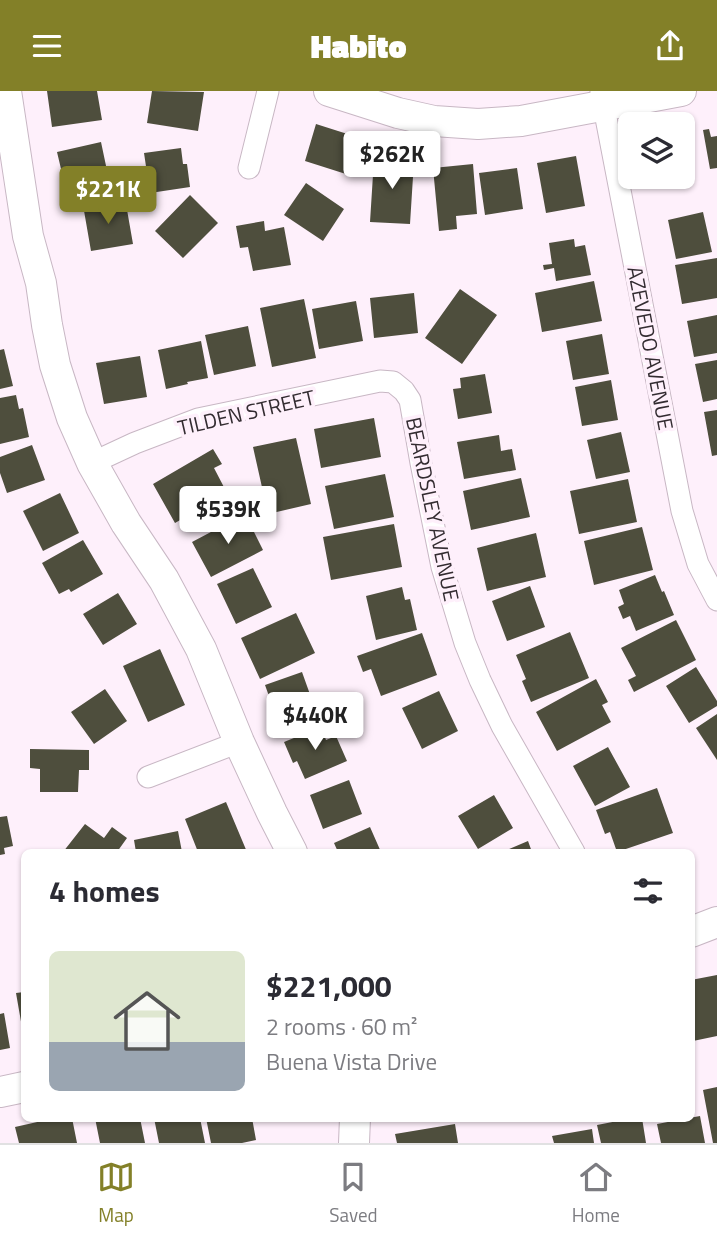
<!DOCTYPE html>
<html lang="en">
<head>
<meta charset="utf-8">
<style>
	:root { --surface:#fff; --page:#f7f7f7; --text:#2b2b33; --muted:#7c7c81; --line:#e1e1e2; --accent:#838028 }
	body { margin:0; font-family:"Titillium Web",sans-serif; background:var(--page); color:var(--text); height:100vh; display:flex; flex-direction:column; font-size:26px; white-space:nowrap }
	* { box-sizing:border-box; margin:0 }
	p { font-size:23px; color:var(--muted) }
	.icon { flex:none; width:38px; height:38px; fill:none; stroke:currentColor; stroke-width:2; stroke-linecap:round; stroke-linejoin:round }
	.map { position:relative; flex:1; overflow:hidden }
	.drawer { position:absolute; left:21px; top:758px; width:674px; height:273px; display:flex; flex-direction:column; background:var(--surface); border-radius:10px; box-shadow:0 2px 5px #0004 }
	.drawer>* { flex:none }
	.buttons { position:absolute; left:618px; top:21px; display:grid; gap:14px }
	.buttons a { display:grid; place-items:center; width:77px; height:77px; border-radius:10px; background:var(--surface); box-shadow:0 2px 5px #0004; font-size:35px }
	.price { position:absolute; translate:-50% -60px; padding:0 16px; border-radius:7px; background:#fff; color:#222; font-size:23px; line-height:46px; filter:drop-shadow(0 2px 4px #0008) }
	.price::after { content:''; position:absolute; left:50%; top:42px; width:21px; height:16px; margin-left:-10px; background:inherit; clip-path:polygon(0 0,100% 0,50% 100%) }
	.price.current { background:var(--accent); color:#fff }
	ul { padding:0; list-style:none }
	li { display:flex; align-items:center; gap:21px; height:175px; padding:0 28px }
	li span { display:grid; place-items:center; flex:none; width:196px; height:140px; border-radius:10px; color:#555 }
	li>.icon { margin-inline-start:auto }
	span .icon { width:84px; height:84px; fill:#fffc; stroke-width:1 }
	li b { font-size:30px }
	h2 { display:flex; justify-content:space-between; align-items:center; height:84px; padding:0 28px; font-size:30px }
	header { display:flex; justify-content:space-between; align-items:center; height:91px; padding:0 28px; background:var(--accent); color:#fff; font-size:32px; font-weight:800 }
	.tab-bar { display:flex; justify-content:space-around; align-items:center; height:98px; border-top:2px solid var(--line); background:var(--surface); font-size:19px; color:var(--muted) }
	.tab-bar a { display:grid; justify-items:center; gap:4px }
	.tab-bar .current { color:var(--accent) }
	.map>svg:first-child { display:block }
	.building { fill:#4e4e3d }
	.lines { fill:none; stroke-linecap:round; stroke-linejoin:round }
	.street-casing { stroke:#c8b7c4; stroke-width:23 }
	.secondary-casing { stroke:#c8b7c4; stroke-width:32 }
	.street { stroke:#fff; stroke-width:21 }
	.secondary { stroke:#fff; stroke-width:30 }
	.labels { text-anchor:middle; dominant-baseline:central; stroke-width:7; stroke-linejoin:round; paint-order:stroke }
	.street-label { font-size:21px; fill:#332c31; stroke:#fef0fb }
</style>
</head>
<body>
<header><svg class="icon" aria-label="menu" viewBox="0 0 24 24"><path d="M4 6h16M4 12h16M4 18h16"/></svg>Habito<svg class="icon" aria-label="share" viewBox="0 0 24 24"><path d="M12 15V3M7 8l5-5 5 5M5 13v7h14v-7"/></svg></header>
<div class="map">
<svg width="717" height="1052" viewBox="0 0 717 1052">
	<rect width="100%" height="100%" fill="#fef0fb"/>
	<path class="building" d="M 47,0 L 97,0 L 102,29 L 52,36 Z
		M 152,0 L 204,1 L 198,40 L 147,32 Z
		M 316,33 L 360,47 L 349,84 L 305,70 Z
		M 709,38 L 711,46 L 717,45 L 717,77 L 710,78 L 703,39 Z
		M 682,40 L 694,90 L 654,98 L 652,86 L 682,86 Z
		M 101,51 L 109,89 L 66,99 L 57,61 Z
		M 181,57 L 183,73 L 187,73 L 190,96 L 150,102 L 144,62 Z
		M 576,65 L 585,115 L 546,122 L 537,72 Z
		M 374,68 L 414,70 L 410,133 L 370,131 Z
		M 473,73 L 477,123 L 456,125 L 457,138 L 439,140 L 433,77 Z
		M 517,77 L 523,118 L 485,124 L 479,82 Z
		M 306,92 L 344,118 L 323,150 L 284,124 Z
		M 190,104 L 218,132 L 183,167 L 155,140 Z
		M 101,111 L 102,118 L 126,113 L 133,153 L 91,160 L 83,114 Z
		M 703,121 L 712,161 L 676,168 L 668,129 Z
		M 264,130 L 265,140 L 284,136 L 291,174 L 253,180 L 248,156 L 240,157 L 236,135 Z
		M 574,148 L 575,156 L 585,154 L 591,184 L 556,190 L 554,177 L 544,179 L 543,174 L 552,173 L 549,152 Z
		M 717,167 L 717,207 L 682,213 L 675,174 Z
		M 594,190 L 602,230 L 542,241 L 535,202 Z
		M 460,198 L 497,224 L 462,273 L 425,247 Z
		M 414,202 L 418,242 L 374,247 L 370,207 Z
		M 304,208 L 316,267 L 272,276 L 260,217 Z
		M 356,210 L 363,250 L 319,258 L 312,218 Z
		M 717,224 L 717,262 L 694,266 L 687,230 Z
		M 248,235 L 256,275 L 214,284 L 205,244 Z
		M 602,243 L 609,283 L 573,289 L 566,250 Z
		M 201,250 L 208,287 L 187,291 L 188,293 L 166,298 L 158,259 Z
		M 4,258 L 13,295 L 0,298 L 0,259 Z
		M 140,265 L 147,306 L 104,313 L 96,272 Z
		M 717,269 L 717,308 L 703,311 L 695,273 Z
		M 485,283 L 492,322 L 458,328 L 453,298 L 461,297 L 460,287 Z
		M 611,289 L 618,329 L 582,335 L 575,296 Z
		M 16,304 L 19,318 L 23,317 L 29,346 L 0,353 L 0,307 Z
		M 717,319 L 717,364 L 712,365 L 704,321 Z
		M 374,327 L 381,366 L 321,377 L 314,338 Z
		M 621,341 L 630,381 L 596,388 L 587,349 Z
		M 499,344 L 501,360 L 512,358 L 516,379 L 464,388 L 457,351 Z
		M 296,347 L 311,413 L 268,423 L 253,356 Z
		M 32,354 L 45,389 L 7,402 L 0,382 L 0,366 Z
		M 213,358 L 222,373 L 214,377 L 227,402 L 175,432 L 153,393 Z
		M 385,383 L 394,426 L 334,438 L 325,395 Z
		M 521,387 L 530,426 L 471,439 L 463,400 Z
		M 628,388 L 637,431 L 579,443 L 570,400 Z
		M 60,402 L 79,442 L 43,460 L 23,420 Z
		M 245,423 L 263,459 L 211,486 L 192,451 Z
		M 394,433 L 402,476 L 331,489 L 323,446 Z
		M 642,436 L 653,479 L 594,494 L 584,450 Z
		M 536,442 L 546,486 L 487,500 L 477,457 Z
		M 83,449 L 103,483 L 71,501 L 69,498 L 59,503 L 42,472 Z
		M 253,477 L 272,516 L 236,533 L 217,493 Z
		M 655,484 L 662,501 L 664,500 L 674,524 L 636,540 L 630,525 L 623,528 L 618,516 L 624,513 L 619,499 Z
		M 530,495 L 545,536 L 507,550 L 492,510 Z
		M 402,496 L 405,509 L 410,508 L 417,539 L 376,549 L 366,505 Z
		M 118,502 L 137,533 L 103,554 L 83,523 Z
		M 296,522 L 315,562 L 260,588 L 241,547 Z
		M 676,529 L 696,569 L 634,601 L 628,589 L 636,585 L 621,557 Z
		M 570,541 L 589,587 L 531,611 L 522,590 L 526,588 L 516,564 Z
		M 422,542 L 437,584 L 381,605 L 371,578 L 363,581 L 357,565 Z
		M 160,558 L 185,614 L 148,631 L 123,575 Z
		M 696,576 L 717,610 L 717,615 L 689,632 L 666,595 Z
		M 302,581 L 317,623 L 280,636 L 265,594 Z
		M 596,588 L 608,611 L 602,614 L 611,631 L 557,660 L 536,621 Z
		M 105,598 L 127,630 L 94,653 L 71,621 Z
		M 439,600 L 458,640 L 422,658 L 402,617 Z
		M 717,623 L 717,669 L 696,637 Z
		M 321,636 L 326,649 L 336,645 L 347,670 L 305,688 L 297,670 L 293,672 L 284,651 Z
		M 608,656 L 630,696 L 595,715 L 573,675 Z
		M 30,658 L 89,659 L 89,679 L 79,679 L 78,701 L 40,701 L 40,678 L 30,677 Z
		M 349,689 L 362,723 L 323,738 L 310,704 Z
		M 657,697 L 673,742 L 617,761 L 610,741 L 605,743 L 596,719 Z
		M 494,704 L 513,737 L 478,758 L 458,725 Z
		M 226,711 L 247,761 L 198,761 L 185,728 Z
		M 7,725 L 13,755 L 4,757 L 5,763 L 0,764 L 0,726 Z
		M 85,733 L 104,747 L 112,736 L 127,747 L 117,761 L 63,761 Z
		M 370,736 L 381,761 L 338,761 L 334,752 Z
		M 178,740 L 182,761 L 136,761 L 134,749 Z
		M 528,750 L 532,761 L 502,761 Z
		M 717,884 L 717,945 L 693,950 L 691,940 L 691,889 Z
		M 24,901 L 24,942 L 23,942 L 16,902 Z
		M 4,922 L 10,957 L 0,959 L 0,923 Z
		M 717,996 L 717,1052 L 713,1052 L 703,999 Z
		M 700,1025 L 705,1052 L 661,1052 L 657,1033 Z
		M 55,1027 L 72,1027 L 77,1052 L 19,1052 L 15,1036 Z
		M 95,1027 L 140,1027 L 145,1052 L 100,1052 Z
		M 154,1027 L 200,1027 L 205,1052 L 159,1052 Z
		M 206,1027 L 252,1027 L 256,1049 L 242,1052 L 211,1052 Z
		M 633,1027 L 642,1027 L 646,1052 L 601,1052 L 597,1034 Z
		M 455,1033 L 458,1052 L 397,1052 L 395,1043 Z
		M 592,1038 L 594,1052 L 554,1052 L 552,1045 Z"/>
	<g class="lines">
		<defs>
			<path id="street" d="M 601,1 L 682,420 L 698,473 L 717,509
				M 249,77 L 268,0
				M 92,372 L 135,352 L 198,328 L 380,290 L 393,291 L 404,300 L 410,309 L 421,372 L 442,476 L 465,552 L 480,589 L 502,635 L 574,761
				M 148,686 L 239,651"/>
			<path id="secondary" d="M 6,0 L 28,145 L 41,192 L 47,234 L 55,274 L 72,327 L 92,372 L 126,432 L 164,489 L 201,558 L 239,651 L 272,722 L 292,761
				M 329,0 L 398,22 L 434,30 L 478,33 L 521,30 L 681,0
				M 691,841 L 717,831
				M 0,1001 L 24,996
				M 354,1052 L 355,1027"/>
		</defs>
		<use href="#street" class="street-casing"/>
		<use href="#secondary" class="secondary-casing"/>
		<use href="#street" class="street"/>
		<use href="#secondary" class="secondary"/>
	</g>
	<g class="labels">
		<g class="street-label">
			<text transform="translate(651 257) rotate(79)">AZEVEDO AVENUE</text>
			<text transform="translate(246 321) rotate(-13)">TILDEN STREET</text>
			<text transform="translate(433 418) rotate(78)">BEARDSLEY AVENUE</text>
		</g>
	</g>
</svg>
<div class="buttons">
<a><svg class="icon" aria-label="layers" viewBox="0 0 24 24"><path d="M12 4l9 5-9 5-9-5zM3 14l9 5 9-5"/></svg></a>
</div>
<b class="price" style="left:392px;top:100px">$262K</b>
<b class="price current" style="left:108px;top:135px">$221K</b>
<b class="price" style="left:228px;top:455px">$539K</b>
<b class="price" style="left:315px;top:661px">$440K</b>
<section class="drawer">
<h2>4 homes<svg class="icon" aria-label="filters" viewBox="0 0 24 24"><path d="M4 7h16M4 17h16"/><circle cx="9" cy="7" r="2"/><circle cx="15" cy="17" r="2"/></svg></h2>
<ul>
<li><span style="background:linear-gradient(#dfe7d0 65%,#9aa5b1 0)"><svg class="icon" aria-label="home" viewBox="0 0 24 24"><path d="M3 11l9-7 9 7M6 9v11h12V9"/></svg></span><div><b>$221,000</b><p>2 rooms · 60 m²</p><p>Buena Vista Drive</p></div></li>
</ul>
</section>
</div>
<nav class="tab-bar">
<a class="current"><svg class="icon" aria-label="map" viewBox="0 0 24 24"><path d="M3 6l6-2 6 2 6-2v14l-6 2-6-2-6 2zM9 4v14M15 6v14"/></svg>Map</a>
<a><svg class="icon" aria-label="saved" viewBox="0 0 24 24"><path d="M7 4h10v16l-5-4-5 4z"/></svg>Saved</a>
<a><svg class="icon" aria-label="home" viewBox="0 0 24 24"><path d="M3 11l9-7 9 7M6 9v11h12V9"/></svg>Home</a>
</nav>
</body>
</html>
